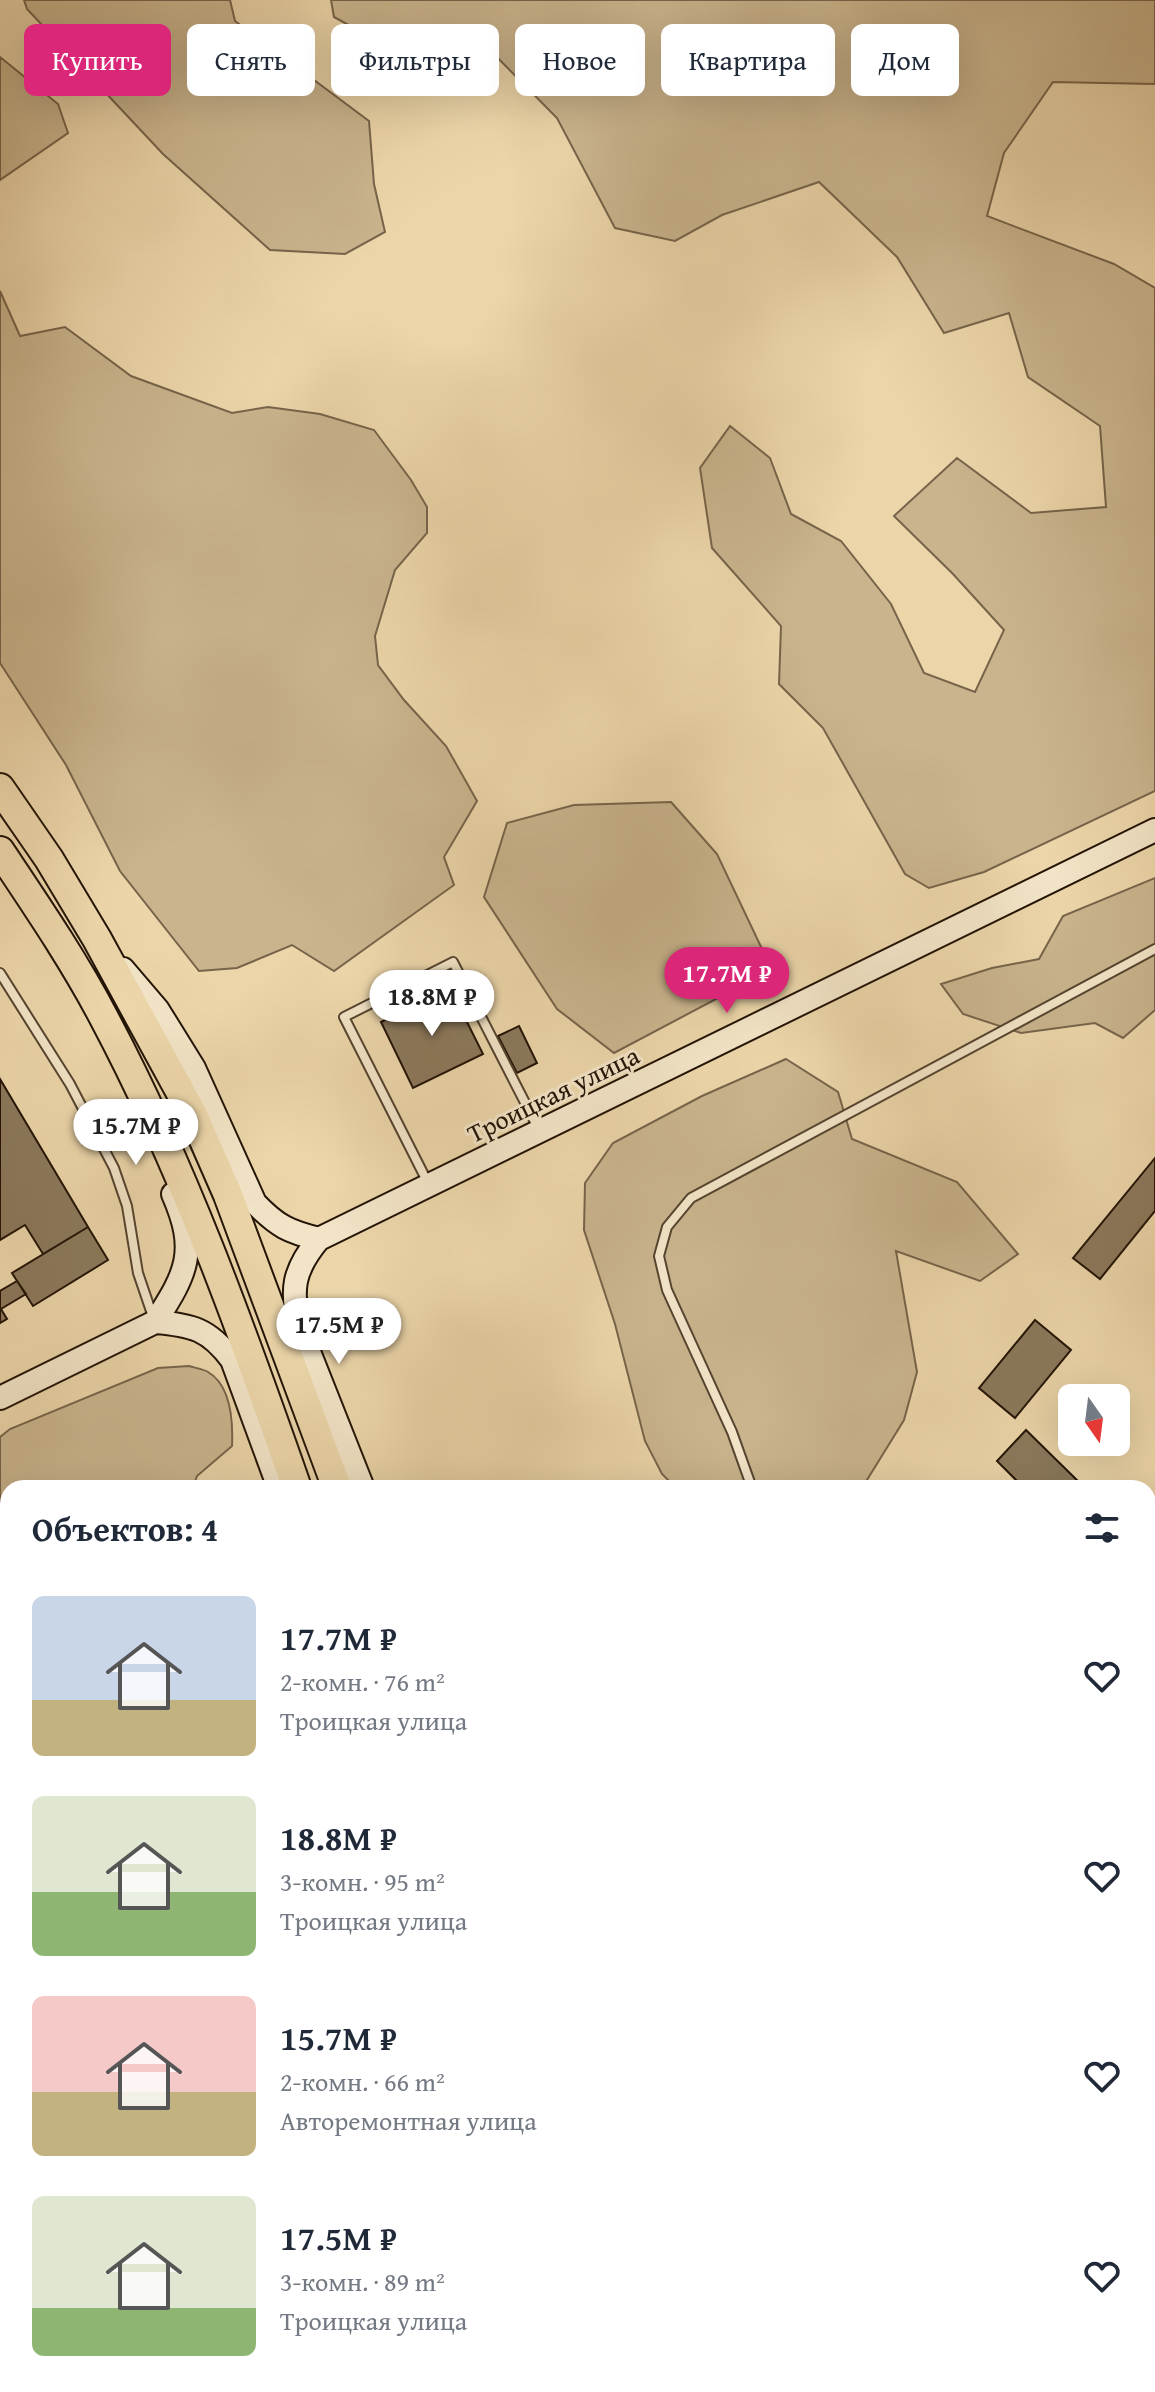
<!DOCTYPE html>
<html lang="ru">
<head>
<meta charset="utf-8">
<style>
	:root { --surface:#fff; --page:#f2f2f3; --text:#1f2937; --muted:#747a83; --accent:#db2777 }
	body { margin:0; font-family:"Gentium Book Plus",serif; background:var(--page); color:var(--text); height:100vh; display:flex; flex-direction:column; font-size:30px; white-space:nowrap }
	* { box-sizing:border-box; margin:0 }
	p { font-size:26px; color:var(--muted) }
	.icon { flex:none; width:44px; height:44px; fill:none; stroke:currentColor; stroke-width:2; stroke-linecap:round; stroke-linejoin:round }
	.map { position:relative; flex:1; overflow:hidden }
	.details { position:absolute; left:0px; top:1480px; width:1156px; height:912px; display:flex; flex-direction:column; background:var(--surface); border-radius:24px 24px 0 0; box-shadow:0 8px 32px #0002 }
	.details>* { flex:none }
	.top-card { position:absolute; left:24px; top:24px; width:1108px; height:72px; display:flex; gap:16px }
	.needle { width:52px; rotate:166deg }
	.controls { position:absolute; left:1058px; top:1384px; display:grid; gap:16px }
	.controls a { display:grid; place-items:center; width:72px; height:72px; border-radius:12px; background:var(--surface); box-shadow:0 8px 32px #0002; font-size:40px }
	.price { position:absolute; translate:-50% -68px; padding:0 18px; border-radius:28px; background:#fff; color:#222; font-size:26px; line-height:52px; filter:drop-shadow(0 2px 4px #0008) }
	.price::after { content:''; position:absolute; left:50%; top:48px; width:24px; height:18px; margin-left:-12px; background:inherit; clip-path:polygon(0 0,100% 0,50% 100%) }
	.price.selected { background:var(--accent); color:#fff }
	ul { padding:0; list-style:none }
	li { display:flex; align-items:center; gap:24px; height:200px; padding:0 32px }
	li span { display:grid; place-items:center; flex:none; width:224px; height:160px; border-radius:12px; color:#555 }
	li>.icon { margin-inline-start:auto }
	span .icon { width:96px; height:96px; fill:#fffc; stroke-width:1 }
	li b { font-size:34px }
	h2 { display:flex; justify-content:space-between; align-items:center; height:96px; padding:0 32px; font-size:34px }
	.tag { padding:0 28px; border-radius:12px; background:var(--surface); box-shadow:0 8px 32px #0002; font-size:28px; line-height:72px }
	.tag.selected { background:var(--accent); color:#fff }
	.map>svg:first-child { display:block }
	.green { fill:#c9b48d; stroke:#76644a; stroke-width:2 }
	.building { fill:#8b785b; stroke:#231406; stroke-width:2 }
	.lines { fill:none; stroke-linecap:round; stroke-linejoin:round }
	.lane-casing { stroke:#55442f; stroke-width:12 }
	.secondary-casing { stroke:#231406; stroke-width:26 }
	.primary-casing { stroke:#231406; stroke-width:28 }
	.highway-casing { stroke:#231406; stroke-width:32 }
	.lane { stroke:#f2e4c7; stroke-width:8 }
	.secondary { stroke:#f2e4c7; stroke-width:22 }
	.primary { stroke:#ebd5a9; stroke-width:24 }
	.highway { stroke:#ebd5a9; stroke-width:28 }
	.labels { text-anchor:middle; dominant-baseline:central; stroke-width:6; stroke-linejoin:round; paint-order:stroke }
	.street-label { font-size:26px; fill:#231406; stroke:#f2e4c7 }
</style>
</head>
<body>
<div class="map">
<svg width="1155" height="2392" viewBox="0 0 1155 2392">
	<rect width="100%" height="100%" fill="#ebd5a9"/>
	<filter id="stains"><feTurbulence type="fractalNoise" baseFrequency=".0025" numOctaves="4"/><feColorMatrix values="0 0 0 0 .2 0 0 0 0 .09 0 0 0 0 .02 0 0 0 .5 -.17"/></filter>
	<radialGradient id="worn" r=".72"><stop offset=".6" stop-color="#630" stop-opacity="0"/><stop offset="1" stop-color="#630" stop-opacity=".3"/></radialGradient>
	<path class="green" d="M 24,0 L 230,0 L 235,21 L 369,121 L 374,184 L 385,232 L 345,254 L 270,250 L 163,154 L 27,9 Z
		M 331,0 L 1155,0 L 1155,84 L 1053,82 L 1004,153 L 987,216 L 1114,264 L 1155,288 L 1155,791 L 984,872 L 929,888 L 905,874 L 823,728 L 779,684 L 781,626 L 712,548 L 700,468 L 730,426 L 770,458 L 791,514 L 841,541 L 891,604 L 924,673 L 975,692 L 1004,630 L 953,574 L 894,516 L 957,458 L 1031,513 L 1106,507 L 1100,426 L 1028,377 L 1009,313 L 944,333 L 897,257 L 819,182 L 722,215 L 675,241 L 615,228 L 557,118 L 482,42 L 403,55 L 334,17 Z
		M 0,57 L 58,104 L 68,133 L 0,180 Z
		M 0,291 L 20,336 L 65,327 L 131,376 L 232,413 L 268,407 L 320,414 L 374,430 L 411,480 L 427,507 L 427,533 L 395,570 L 375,636 L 378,665 L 404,700 L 446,746 L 477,801 L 444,857 L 454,885 L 334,971 L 292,945 L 237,968 L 199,971 L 120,871 L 66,765 L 0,663 Z
		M 671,802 L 717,854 L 763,951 L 735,989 L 614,1053 L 557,1009 L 484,897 L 507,823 L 574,805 Z
		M 1155,878 L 1155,1010 L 1123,1038 L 1095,1023 L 1021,1033 L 963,1014 L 941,984 L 992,968 L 1039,959 L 1063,916 Z
		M 786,1059 L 838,1092 L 852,1139 L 957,1182 L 1018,1254 L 980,1281 L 896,1251 L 917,1372 L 904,1420 L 862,1488 L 676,1488 L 662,1474 L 645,1441 L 615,1324 L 584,1230 L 585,1183 L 613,1143 L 702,1096 Z
		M 189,1366 C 195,1368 203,1369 208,1372 C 232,1386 233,1423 232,1446 L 197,1476 L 193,1488 L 8,1488 L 8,2367 L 0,2368 L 0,1437 L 10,1429 L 158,1368 Z
		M 1148,1911 L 1155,1913 L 1155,2392 L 910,2392 L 898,2384 L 1148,2384 Z
		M 25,2384 L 387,2384 L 391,2392 L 30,2392 Z"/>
	<path class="building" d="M 450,988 L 483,1054 L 413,1088 L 381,1022 Z
		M 519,1026 L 537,1063 L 517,1073 L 498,1036 Z
		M 0,1079 L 88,1227 L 43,1254 L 25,1225 L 0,1240 Z
		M 1155,1158 L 1155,1211 L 1100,1279 L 1073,1258 Z
		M 88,1227 L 108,1260 L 33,1306 L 12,1273 Z
		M 17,1281 L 26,1294 L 1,1309 L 7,1319 L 0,1323 L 0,1291 Z
		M 1035,1320 L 1071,1350 L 1015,1418 L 979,1388 Z
		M 1026,1430 L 1085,1488 L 1024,1488 L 997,1461 Z
		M 1148,1551 L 1155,1558 L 1155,1617 L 1148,1610 Z"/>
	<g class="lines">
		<defs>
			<path id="lane" d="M 0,973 L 70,1084 L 114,1168 L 127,1206 L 138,1273 L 153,1317
				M 429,1185 L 344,1017 L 453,962 L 538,1128
				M 752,1488 L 732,1432 L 667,1290 L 659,1256 L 667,1227 L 691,1198 L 1155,949
				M 1148,1741 L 1155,1734"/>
			<path id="secondary" d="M 123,969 L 158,1010 L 194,1068 L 255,1203 C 277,1226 289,1232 319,1239
				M 155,1322 C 187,1273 198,1251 173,1194
				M 155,1322 C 192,1325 209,1329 232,1360 L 279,1488
				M 0,1398 L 155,1322
				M 363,1488 L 300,1329 C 290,1290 293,1270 319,1239 L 1155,830"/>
			<path id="primary" d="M 687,2384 L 690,2392"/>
			<path id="highway" d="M 0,788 L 49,859 L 97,939 L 193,1115 L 228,1195 L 337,1488
				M 0,851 C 36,905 73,959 103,1016 C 183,1166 241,1328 297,1488
				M 614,2384 L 617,2392
				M 659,2384 L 662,2392"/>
		</defs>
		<use href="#lane" class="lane-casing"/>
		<use href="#secondary" class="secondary-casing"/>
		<use href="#primary" class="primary-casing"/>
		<use href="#highway" class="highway-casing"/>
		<use href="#lane" class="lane"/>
		<use href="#secondary" class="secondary"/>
		<use href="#primary" class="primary"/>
		<use href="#highway" class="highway"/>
	</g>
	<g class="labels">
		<g class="street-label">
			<text transform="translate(553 1094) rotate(-26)">Троицкая улица</text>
		</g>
	</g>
	<rect width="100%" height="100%" filter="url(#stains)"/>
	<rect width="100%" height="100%" fill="url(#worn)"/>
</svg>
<div class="controls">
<a><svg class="needle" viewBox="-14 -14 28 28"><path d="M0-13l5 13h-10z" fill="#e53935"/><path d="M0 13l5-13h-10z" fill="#747a83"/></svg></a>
</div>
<b class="price selected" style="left:727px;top:1015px">17.7M ₽</b>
<b class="price" style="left:432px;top:1038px">18.8M ₽</b>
<b class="price" style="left:136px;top:1167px">15.7M ₽</b>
<b class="price" style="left:339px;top:1366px">17.5M ₽</b>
<div class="top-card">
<a class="tag selected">Купить</a>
<a class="tag">Снять</a>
<a class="tag">Фильтры</a>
<a class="tag">Новое</a>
<a class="tag">Квартира</a>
<a class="tag">Дом</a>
</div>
<section class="details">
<h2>Объектов: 4<svg class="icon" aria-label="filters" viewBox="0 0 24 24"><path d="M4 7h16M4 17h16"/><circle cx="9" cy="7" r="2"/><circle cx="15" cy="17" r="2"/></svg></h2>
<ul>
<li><span style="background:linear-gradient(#c9d6e8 65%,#c2b280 0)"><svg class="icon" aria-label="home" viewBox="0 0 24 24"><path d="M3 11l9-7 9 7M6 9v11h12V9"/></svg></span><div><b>17.7M ₽</b><p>2-комн. · 76 m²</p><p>Троицкая улица</p></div><svg class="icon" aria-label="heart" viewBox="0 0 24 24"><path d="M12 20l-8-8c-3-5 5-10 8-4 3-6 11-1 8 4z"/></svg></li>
<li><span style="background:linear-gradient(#dfe7d0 60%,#8fb573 0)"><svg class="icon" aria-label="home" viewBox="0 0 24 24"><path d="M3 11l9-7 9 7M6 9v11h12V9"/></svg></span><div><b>18.8M ₽</b><p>3-комн. · 95 m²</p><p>Троицкая улица</p></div><svg class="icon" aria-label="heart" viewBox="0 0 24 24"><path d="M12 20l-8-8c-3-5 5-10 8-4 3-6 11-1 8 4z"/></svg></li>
<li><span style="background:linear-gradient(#f6c9c9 60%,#c2b280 0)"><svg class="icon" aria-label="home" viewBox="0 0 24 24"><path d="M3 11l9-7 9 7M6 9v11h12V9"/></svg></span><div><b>15.7M ₽</b><p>2-комн. · 66 m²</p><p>Авторемонтная улица</p></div><svg class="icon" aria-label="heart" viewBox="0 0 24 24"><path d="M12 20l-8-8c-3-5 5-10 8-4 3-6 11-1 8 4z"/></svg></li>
<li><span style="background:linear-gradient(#dfe7d0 70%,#8fb573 0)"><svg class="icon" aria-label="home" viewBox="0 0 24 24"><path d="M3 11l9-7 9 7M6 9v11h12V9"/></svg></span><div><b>17.5M ₽</b><p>3-комн. · 89 m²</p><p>Троицкая улица</p></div><svg class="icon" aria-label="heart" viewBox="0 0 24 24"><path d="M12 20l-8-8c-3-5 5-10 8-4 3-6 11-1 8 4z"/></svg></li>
</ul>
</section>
</div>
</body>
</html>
